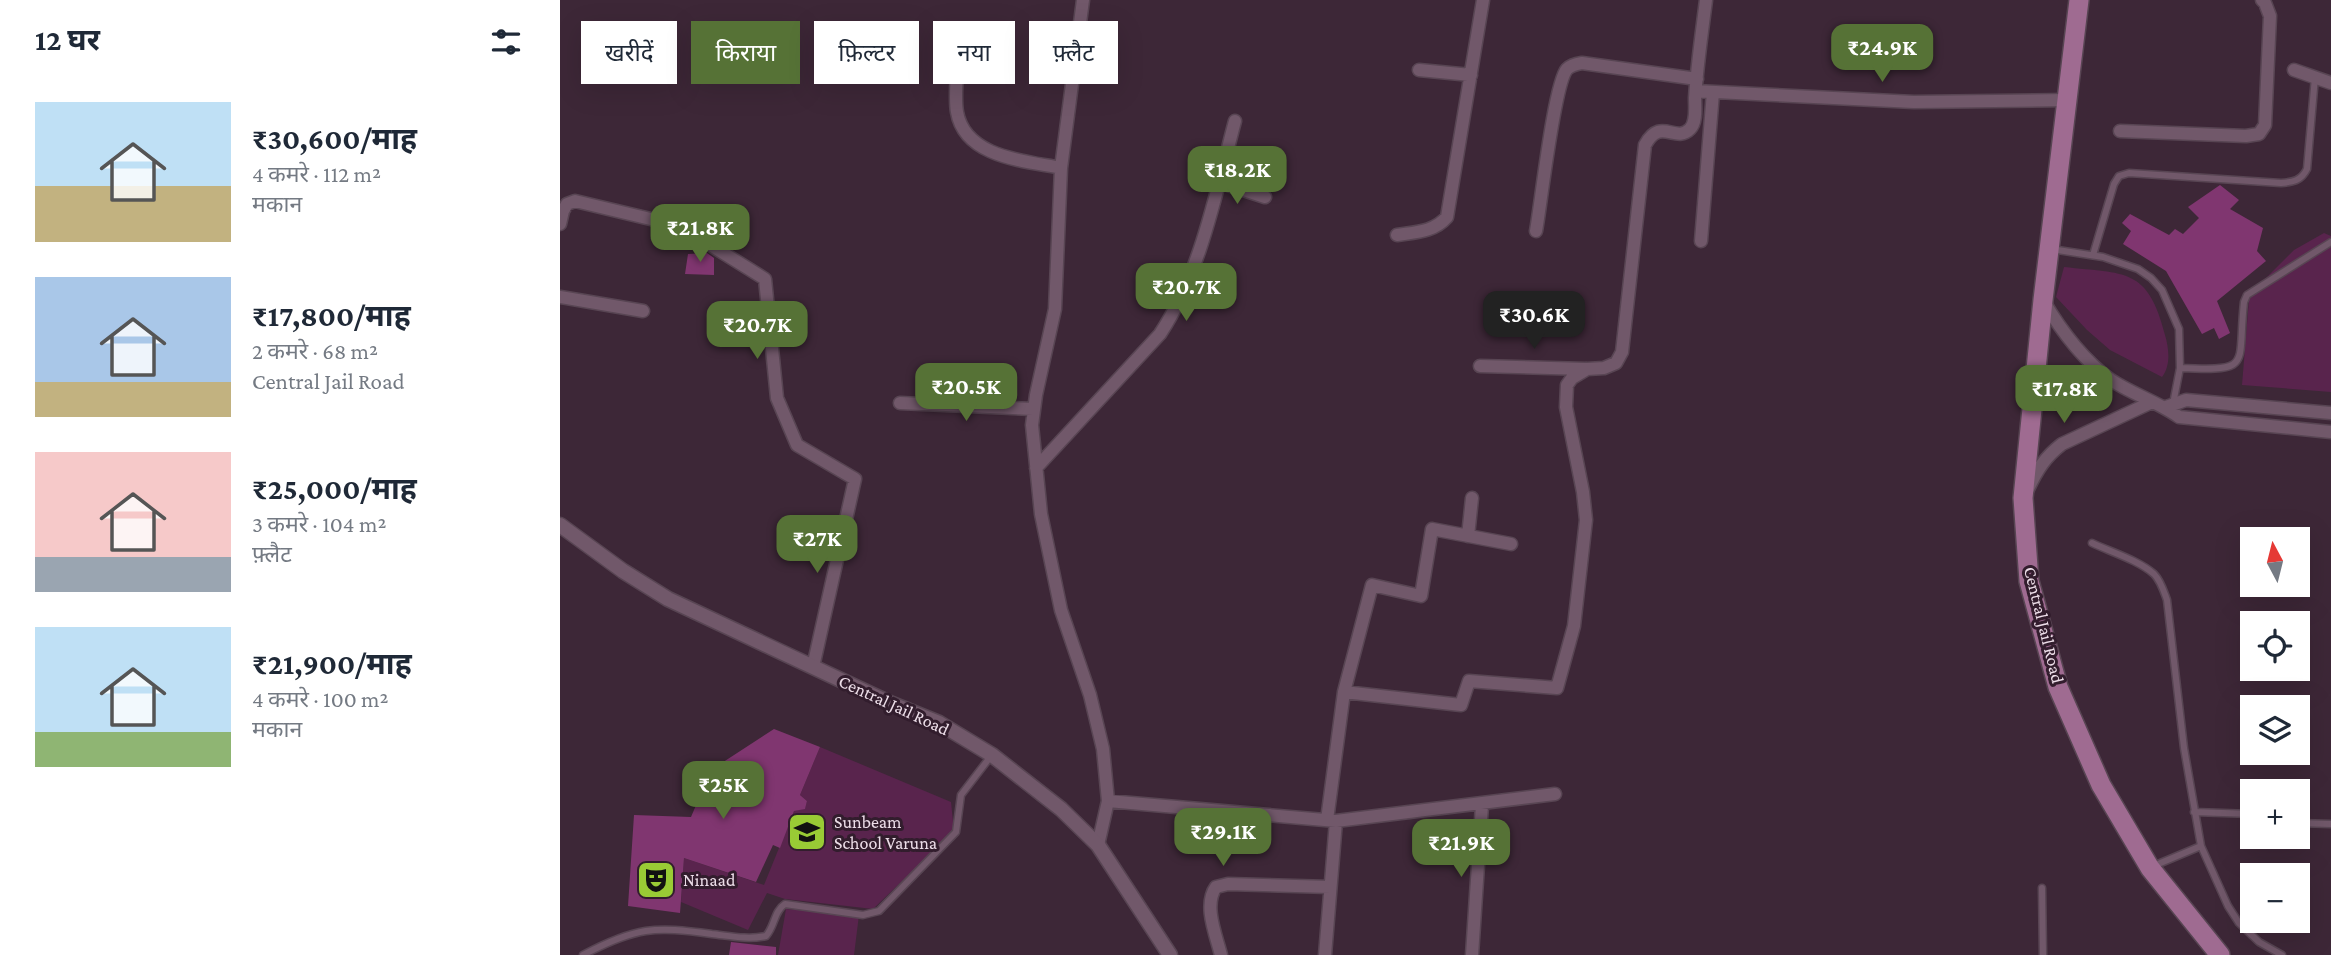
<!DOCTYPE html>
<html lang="hi">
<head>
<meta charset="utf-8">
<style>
	:root { --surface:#fff; --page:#f2f2f3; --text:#1f2937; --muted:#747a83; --accent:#567236 }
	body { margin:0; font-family:"Crimson Pro","Noto Sans Devanagari",serif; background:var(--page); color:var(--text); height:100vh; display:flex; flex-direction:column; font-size:26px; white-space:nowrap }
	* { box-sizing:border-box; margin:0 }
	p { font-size:23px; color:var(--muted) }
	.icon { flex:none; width:38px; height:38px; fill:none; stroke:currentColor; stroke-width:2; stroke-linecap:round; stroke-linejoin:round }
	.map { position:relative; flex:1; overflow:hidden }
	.sheet { display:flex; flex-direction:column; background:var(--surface); width:560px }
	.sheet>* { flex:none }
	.hud { position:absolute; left:21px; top:21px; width:665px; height:63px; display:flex; gap:14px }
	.needle { width:46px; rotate:353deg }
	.controls { position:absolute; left:1680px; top:527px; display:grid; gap:14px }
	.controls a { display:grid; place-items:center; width:70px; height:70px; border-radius:0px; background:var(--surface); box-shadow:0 7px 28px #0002; font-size:35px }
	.price { position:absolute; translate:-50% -60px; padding:0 16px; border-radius:14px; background:var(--accent); color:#fff; font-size:23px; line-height:46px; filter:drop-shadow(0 2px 4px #0008) }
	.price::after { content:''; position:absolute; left:50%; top:42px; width:21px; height:16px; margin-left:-10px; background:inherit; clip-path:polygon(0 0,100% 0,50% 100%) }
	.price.active { background:#222; color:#fff }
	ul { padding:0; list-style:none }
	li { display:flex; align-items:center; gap:21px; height:175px; padding:0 35px }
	li span { display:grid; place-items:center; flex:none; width:196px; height:140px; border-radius:0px; color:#555 }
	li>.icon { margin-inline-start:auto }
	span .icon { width:84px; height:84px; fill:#fffc; stroke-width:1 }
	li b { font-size:30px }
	h2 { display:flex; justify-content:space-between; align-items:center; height:84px; padding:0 35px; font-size:30px }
	.tag { padding:0 24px; border-radius:0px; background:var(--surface); box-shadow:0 7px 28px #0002; font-size:24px; line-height:63px }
	.tag.active { background:var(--accent); color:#fff }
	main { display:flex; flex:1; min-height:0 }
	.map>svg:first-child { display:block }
	.green { fill:#59244d }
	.building { fill:#803670 }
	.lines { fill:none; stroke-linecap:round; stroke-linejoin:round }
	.service-casing { stroke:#584553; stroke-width:9 }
	.minor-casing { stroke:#584553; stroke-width:15 }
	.tertiary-casing { stroke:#584553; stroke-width:17 }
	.primary-casing { stroke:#584553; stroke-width:22 }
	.service { stroke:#71586a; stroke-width:6 }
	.minor { stroke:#71586a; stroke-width:12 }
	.tertiary { stroke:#71586a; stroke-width:14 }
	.primary { stroke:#9f6b91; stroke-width:19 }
	.labels { text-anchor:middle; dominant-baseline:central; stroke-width:6; stroke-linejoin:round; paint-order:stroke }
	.street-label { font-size:18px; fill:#eddee9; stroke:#321d2d }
	.poi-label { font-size:18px; fill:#eddee9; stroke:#321d2d; text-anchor:start }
</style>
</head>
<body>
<main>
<section class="sheet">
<h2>12 घर<svg class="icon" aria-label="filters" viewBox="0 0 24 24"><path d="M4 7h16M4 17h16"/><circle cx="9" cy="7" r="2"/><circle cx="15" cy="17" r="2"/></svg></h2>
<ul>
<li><span style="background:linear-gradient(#bfe0f5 60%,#c2b280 0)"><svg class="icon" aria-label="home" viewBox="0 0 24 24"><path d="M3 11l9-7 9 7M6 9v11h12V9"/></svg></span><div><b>₹30,600/माह</b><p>4 कमरे · 112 m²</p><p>मकान</p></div></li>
<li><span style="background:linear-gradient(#a9c7e8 75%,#c2b280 0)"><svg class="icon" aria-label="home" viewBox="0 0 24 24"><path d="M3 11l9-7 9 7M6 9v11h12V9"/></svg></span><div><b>₹17,800/माह</b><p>2 कमरे · 68 m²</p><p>Central Jail Road</p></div></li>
<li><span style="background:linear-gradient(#f6c9c9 75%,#9aa5b1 0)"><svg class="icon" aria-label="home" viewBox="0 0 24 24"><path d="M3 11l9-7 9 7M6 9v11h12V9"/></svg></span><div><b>₹25,000/माह</b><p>3 कमरे · 104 m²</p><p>फ़्लैट</p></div></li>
<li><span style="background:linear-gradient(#bfe0f5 75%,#8fb573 0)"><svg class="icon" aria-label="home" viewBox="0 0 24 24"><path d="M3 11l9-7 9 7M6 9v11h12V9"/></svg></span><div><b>₹21,900/माह</b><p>4 कमरे · 100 m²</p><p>मकान</p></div></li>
</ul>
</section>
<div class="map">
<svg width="1771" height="955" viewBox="0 0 1771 955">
	<rect width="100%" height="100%" fill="#3d2737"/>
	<path class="green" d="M 1764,233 L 1771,236 L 1771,392 L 1682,385 L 1689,300 L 1701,283 L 1734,250 Z
		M 1504,267 C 1565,274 1588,267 1605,335 C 1609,349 1611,365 1602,377 L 1550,350 L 1527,330 L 1496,297 Z
		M 260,747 L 391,802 L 394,831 L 313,909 L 225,899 L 207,893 L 188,930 L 121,902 L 124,858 L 204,885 L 234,811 L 245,808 L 247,801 L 240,795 Z
		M 226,909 L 299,915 L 294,955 L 218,955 Z"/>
	<path class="building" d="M 1660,185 L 1679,200 L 1670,209 L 1703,228 L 1697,251 L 1706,261 L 1657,301 L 1670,333 L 1659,339 L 1654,328 L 1642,334 L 1606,271 L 1563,244 L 1571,231 L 1562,223 L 1570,214 L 1609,235 L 1615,229 L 1623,234 L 1639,218 L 1628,207 Z
		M 147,253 L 154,258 L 154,275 L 125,274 L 128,254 Z
		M 214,729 L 260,747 L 240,795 L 247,801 L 245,809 L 234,811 L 220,848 L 213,845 L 196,882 L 124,858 L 120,913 L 68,906 L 74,815 L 131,817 L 151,770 Z
		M 171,942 L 216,947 L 216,955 L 169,955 Z"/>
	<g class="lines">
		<defs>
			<path id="service" d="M 1491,249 L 1543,257 L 1578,269 L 1591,278 L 1602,290 L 1619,329 L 1620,368 C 1694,371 1677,367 1684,302 L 1687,295 L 1771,242
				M 1533,255 L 1554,184 L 1559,176 L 1569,173 L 1721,183 C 1733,182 1741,181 1747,169 L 1755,77
				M 1613,404 L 1620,368
				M 1532,543 C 1551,552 1578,560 1594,574 C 1601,581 1604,592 1607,600 L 1624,748 L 1641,846 L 1668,906 L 1679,923 L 1699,942 L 1722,955
				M 1634,812 L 1692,814
				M 1738,823 L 1771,824
				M 1591,867 L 1641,846
				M 1482,888 L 1483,955
				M 23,955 C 76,927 94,926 152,934 C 170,936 188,940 206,936 C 215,926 214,911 225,904 L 303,915 L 319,911 L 396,832 L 401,795 L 431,756"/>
			<path id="minor" d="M 523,0 L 501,168 L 495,309 L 476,395 L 472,425 L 481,514 L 501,610 L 530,695 L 543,749 L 548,801 L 538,845
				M 398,52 C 398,71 394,94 397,112 C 405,158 466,161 501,168
				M 859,70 L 911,75
				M 1734,70 L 1771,83
				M 1136,91 L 1354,102 L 1507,100
				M 1560,131 L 1686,136 L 1699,134 L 1705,125 L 1710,16 L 1705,3 L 1702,0
				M 659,182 L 705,197
				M 0,224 L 3,211 L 7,204 L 15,201 L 120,226 L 205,279 L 217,398 L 237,445 L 295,479 L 253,667
				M 976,231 C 981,204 994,84 1007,69 C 1011,65 1016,64 1022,63 L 1137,79
				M 837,235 C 856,232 874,232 887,217 L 923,0
				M 1141,241 L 1153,92
				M 0,297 L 83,311
				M 1483,300 C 1500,329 1523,360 1551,380 C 1572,394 1598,402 1619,417 L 1771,432
				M 920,366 L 1026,369
				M 340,403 L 473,409
				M 1606,407 L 1626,400 L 1771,413
				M 476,468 L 600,334 C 641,272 656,192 675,121
				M 1468,489 C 1477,470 1485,457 1502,444 L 1592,402
				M 908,536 L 912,498
				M 784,692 L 901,705 L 909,681 L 997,688 L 1014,626 L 1026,520 L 1023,492 L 1006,407 L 1007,385 L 1012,378 L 1027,369 L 1044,368 L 1056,363 L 1062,352 L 1085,145 C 1101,116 1115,144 1130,129 C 1137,122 1135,107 1135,98 C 1137,65 1142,32 1146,0
				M 548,801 L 776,821 L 995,794
				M 767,820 L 784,692 L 812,585 L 861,596 L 872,529 L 951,544
				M 661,955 C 656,935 643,905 656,887 L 668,884 L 770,887
				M 765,955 L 776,821
				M 912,955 L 922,805"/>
			<path id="tertiary" d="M 0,525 L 63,571 L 108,599 L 332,704 L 379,723 L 432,755 L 501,809 L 538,845 L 610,955"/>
			<path id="primary" d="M 1519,0 L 1483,300 L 1463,498 L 1469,581 L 1498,687 L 1541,785 L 1590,868 L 1660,955"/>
		</defs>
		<use href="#service" class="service-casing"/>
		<use href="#minor" class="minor-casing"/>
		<use href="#tertiary" class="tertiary-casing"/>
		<use href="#primary" class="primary-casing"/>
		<use href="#service" class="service"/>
		<use href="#minor" class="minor"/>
		<use href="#tertiary" class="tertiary"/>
		<use href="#primary" class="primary"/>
	</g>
	<defs>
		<symbol id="school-square" viewBox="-11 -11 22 22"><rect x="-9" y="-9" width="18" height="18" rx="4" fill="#99cb35" stroke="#321d2d"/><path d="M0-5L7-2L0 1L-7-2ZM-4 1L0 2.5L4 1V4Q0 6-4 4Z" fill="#111"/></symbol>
		<symbol id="theatre-square" viewBox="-11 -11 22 22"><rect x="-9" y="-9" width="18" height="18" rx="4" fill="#99cb35" stroke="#321d2d"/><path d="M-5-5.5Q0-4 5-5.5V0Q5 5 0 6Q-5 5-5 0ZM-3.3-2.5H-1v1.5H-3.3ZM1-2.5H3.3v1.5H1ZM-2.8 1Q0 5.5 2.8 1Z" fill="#111"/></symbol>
	</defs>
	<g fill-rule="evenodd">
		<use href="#school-square" x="225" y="810" width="44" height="44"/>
		<use href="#theatre-square" x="74" y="858" width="44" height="44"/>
	</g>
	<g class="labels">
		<g class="street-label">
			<text transform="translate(1484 625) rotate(76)">Central Jail Road</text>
			<text transform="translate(334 705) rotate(25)">Central Jail Road</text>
		</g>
		<g class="poi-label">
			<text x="274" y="822">Sunbeam<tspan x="274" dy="21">School Varuna</tspan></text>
			<text x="123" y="880">Ninaad</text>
		</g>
	</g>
</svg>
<div class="controls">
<a><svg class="needle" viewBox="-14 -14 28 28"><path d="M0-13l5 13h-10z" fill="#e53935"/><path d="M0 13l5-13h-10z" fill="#747a83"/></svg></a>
<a><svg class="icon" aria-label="locate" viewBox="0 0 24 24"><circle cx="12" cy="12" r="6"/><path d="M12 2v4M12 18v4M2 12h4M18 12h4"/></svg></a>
<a><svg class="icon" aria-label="layers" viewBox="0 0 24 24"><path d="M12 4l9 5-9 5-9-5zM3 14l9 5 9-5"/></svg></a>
<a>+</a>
<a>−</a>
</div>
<b class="price" style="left:1322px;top:84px">₹24.9K</b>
<b class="price" style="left:677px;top:206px">₹18.2K</b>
<b class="price" style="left:140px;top:264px">₹21.8K</b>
<b class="price" style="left:626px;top:323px">₹20.7K</b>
<b class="price active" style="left:974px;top:351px">₹30.6K</b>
<b class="price" style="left:197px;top:361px">₹20.7K</b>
<b class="price" style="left:406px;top:423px">₹20.5K</b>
<b class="price" style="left:1504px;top:425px">₹17.8K</b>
<b class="price" style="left:257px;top:575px">₹27K</b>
<b class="price" style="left:163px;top:821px">₹25K</b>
<b class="price" style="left:663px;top:868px">₹29.1K</b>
<b class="price" style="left:901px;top:879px">₹21.9K</b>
<div class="hud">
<a class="tag">खरीदें</a>
<a class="tag active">किराया</a>
<a class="tag">फ़िल्टर</a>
<a class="tag">नया</a>
<a class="tag">फ़्लैट</a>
</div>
</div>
</main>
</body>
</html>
